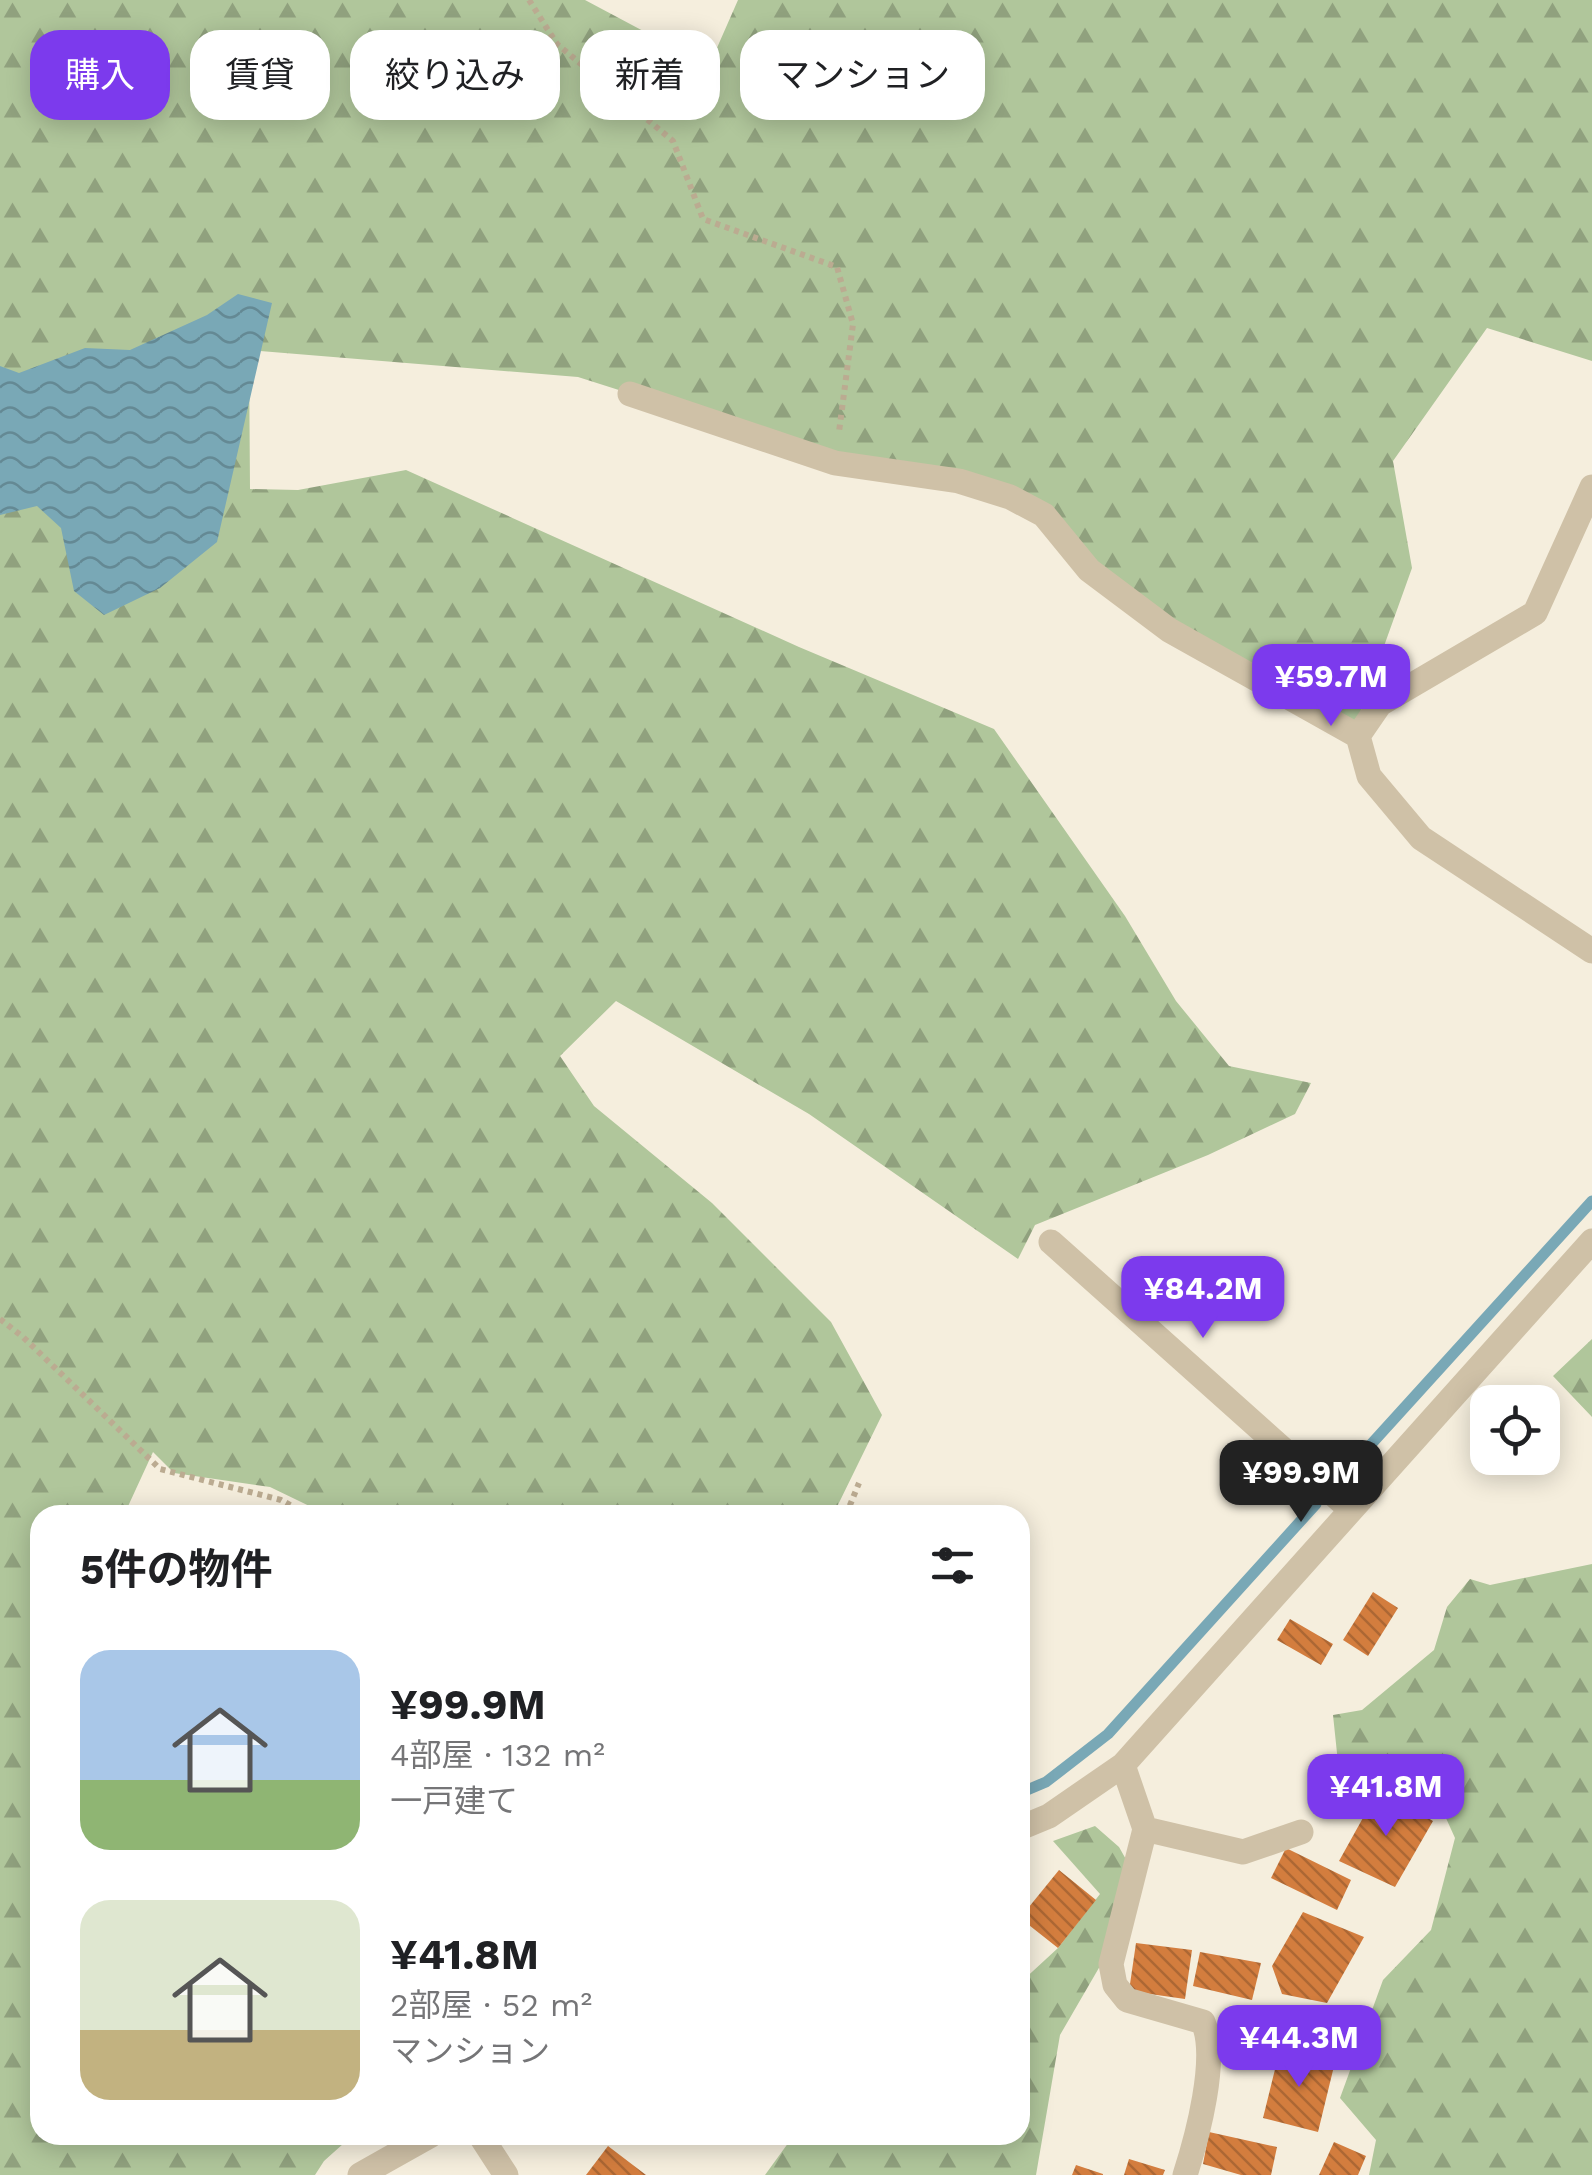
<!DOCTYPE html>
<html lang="ja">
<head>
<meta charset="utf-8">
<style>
	:root { --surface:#fff; --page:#f6f6f6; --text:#202124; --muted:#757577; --accent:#7c3aed }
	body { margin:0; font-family:"Work Sans","Noto Sans JP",sans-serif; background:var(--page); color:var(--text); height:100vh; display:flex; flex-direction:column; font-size:38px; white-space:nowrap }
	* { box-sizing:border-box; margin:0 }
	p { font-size:32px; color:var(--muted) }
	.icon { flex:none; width:55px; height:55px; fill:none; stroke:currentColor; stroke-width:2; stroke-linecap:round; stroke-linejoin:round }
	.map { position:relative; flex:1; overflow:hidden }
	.drawer { position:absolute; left:30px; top:1505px; width:1000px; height:640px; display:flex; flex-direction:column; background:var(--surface); border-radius:30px; box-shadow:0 5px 25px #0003 }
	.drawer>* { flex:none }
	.top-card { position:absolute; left:30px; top:30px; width:1000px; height:90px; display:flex; gap:20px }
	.buttons { position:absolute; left:1470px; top:1385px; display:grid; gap:20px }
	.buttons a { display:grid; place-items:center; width:90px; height:90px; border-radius:20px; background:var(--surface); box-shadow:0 5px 25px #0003; font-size:50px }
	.price { position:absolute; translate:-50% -85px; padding:0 22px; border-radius:20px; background:var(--accent); color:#fff; font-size:32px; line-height:65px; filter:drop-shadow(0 2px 5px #0008) }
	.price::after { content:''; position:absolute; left:50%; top:60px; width:30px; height:22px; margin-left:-15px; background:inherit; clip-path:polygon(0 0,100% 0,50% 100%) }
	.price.current { background:#222; color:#fff }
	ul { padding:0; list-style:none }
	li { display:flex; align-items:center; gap:30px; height:250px; padding:0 50px }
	li span { display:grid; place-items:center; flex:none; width:280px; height:200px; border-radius:30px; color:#555 }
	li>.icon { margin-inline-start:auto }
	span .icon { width:120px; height:120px; fill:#fffc; stroke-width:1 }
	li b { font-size:42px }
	h2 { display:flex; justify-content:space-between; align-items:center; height:120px; padding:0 50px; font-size:42px }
	.pill { padding:0 35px; border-radius:30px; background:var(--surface); box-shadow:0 5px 25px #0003; font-size:35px; line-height:90px }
	.pill.current { background:var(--accent); color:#fff }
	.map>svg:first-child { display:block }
	.forest { fill:url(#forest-firs) }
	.water { fill:url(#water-waves) }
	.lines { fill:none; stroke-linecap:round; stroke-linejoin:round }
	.stream { stroke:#79a8b6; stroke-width:11 }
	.building { fill:url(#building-back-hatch) }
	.path { stroke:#bbab91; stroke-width:6; stroke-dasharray:5 5; stroke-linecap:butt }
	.minor { stroke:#cfc1a7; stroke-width:25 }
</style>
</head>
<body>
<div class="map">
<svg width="1592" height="2175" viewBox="0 0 1592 2175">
	<defs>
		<pattern id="forest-firs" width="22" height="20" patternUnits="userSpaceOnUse" patternTransform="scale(2.5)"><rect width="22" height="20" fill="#b0c69b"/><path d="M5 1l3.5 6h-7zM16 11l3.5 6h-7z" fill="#90a17e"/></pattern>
		<pattern id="water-waves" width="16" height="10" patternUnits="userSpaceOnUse" patternTransform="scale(2.5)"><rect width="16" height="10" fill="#79a8b6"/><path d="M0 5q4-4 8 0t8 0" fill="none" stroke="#648994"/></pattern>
		<pattern id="building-back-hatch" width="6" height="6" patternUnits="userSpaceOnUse" patternTransform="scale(2.5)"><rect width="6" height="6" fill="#d37d3e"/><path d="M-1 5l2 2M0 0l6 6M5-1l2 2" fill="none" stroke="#ac6734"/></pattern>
	</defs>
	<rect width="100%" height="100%" fill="#f5eedd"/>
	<path class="forest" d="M 0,0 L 585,0 L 709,66 L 738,0 L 1592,0 L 1592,361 L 1487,328 L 1393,461 L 1412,568 L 1355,727 L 1207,646 L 1007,495 L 857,466 L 578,377 L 249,350 L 250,489 L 298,490 L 406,470 L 799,647 L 994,729 L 1125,916 L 1176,1001 L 1229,1066 L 1311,1083 L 1295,1114 L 1208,1155 L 1035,1225 L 1018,1259 L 809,1114 L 616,1001 L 560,1056 L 594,1106 L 712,1203 L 831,1322 L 882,1415 L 833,1515 L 328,1515 L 270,1487 L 174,1473 L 153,1452 L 124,1515 L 40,1515 L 40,2135 L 353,2135 L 324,2161 L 315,2175 L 0,2175 Z
		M 1592,1339 L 1592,1417 L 1553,1376 Z
		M 1592,1564 L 1592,2175 L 1369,2175 L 1376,2140 L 1340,2098 L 1383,1980 L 1431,1930 L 1455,1838 L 1426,1774 L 1389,1771 L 1343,1810 L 1333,1715 L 1362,1710 L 1434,1650 L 1447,1607 L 1470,1579 L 1490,1585 Z
		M 1095,1826 L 1119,1847 L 1132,1870 L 1118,1935 L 1060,2035 L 1036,2175 L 765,2175 L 794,2135 L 1020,2135 L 1020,1983 L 1058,1948 L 1100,1894 L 1053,1841 Z"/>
	<path class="water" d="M 238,294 L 272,303 L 217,542 L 160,588 L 104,615 L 74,591 L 61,528 L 37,506 L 0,515 L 0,366 L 19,373 L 85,348 L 130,350 L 207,315 Z"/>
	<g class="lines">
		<path class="stream" d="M 1335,1484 L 1592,1201
			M 1020,1793 L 1046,1782 L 1108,1734 L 1316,1504"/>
	</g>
	<path class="building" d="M 1373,1592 L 1398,1608 L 1368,1656 L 1343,1640 Z
		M 1290,1619 L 1333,1644 L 1321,1665 L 1277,1640 Z
		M 1379,1789 L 1433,1821 L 1395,1887 L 1339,1861 Z
		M 1286,1848 L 1351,1880 L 1337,1910 L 1271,1878 Z
		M 1059,1870 L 1096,1900 L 1058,1948 L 1020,1918 Z
		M 1303,1912 L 1364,1937 L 1327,2003 L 1282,1994 L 1272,1966 Z
		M 1136,1943 L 1192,1950 L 1185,1999 L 1129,1991 Z
		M 1200,1952 L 1261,1963 L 1252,2000 L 1193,1986 Z
		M 1280,2049 L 1335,2062 L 1318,2132 L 1263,2118 Z
		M 1209,2132 L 1277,2147 L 1271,2175 L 1241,2175 L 1203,2164 Z
		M 1334,2142 L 1366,2156 L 1358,2175 L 1319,2175 Z
		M 608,2146 L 646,2175 L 586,2175 Z
		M 1129,2159 L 1165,2170 L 1163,2175 L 1124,2175 Z
		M 1076,2165 L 1103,2174 L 1103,2175 L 1072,2175 Z"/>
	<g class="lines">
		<path class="path" d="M 529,0 L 557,44 L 673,141 L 703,219 L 837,267 L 853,324 L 839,432
			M 0,1319 L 23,1337 L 160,1469 L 281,1500 L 308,1515
			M 846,1515 L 859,1483"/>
		<path class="minor" d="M 630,394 L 835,463 L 959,481 L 1010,497 L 1044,515 L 1089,570 L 1169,630 L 1358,736
			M 1592,487 L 1535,613 L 1380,704 L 1358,736 L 1369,776 L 1421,838 L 1592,951
			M 1051,1242 L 1351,1510
			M 1123,1765 L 1145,1829 L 1111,1964 L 1115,1985 L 1127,2000 L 1203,2022 C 1219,2057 1197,2138 1185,2175
			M 1020,1828 L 1049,1816 L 1123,1765 L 1592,1241
			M 1145,1829 L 1243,1852 L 1301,1832
			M 480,2135 L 506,2175
			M 360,2175 L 431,2135"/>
	</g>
</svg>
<div class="buttons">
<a><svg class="icon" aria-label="locate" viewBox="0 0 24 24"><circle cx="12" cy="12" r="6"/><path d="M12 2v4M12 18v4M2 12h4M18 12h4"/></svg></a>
</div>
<b class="price" style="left:1331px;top:729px">¥59.7M</b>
<b class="price" style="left:1203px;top:1341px">¥84.2M</b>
<b class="price current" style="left:1301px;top:1525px">¥99.9M</b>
<b class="price" style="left:1386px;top:1839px">¥41.8M</b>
<b class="price" style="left:1299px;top:2090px">¥44.3M</b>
<div class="top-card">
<a class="pill current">購入</a>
<a class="pill">賃貸</a>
<a class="pill">絞り込み</a>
<a class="pill">新着</a>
<a class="pill">マンション</a>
</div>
<section class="drawer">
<h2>5件の物件<svg class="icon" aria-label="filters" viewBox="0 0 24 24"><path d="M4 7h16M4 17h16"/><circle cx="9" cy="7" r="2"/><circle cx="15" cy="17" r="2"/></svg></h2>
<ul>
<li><span style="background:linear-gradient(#a9c7e8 65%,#8fb573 0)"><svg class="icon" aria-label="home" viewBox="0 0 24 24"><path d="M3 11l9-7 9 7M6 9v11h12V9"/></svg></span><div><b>¥99.9M</b><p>4部屋 · 132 m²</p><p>一戸建て</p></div></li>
<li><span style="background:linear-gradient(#dfe7d0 65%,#c2b280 0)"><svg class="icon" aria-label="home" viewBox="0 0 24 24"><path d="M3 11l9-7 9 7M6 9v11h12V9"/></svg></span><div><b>¥41.8M</b><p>2部屋 · 52 m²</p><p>マンション</p></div></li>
</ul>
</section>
</div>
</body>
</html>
